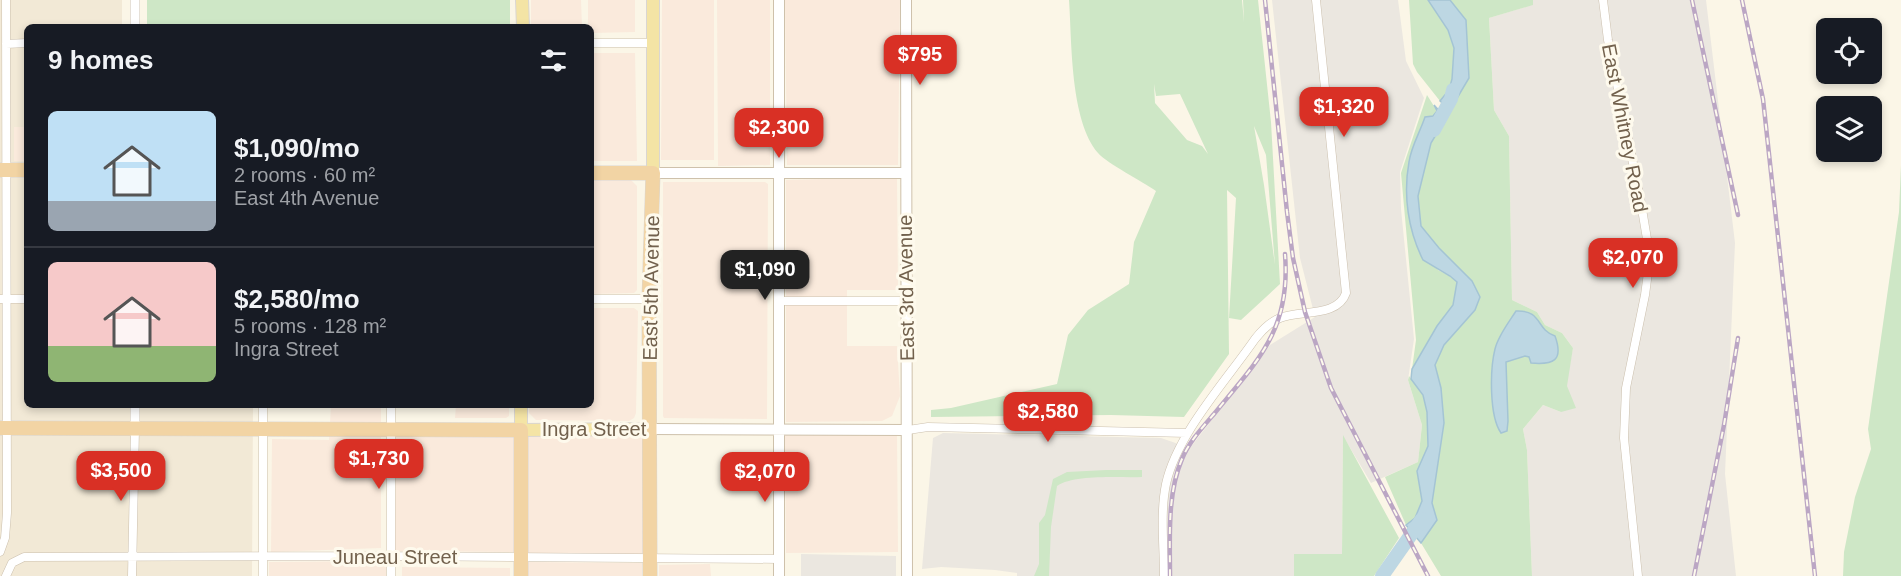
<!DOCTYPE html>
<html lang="en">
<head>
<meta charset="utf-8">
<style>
	:root { --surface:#171b24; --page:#242831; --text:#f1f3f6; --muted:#9ea1a6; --line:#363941; --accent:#d93025 }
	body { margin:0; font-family:Helvetica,sans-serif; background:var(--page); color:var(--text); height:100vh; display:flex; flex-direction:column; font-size:22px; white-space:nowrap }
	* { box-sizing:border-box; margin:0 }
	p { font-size:20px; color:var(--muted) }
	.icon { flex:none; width:33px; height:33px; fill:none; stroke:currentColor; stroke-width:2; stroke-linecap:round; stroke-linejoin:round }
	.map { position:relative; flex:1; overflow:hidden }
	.drawer { position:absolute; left:24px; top:24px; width:570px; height:384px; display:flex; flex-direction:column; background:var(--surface); border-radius:9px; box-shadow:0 3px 9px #0003 }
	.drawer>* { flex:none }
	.buttons { position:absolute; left:1816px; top:18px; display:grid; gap:12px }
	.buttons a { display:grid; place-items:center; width:66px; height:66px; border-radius:9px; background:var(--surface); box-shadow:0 3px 9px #0003; font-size:30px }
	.price { position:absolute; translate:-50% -51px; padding:0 14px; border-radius:12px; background:var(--accent); color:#fff; font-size:20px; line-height:39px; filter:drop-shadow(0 2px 3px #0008) }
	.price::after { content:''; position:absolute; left:50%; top:36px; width:18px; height:14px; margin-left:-9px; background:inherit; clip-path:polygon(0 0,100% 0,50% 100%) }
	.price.current { background:#222; color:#fff }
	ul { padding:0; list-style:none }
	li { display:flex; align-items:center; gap:18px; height:150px; padding:0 24px }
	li+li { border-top:2px solid var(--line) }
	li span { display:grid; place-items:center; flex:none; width:168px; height:120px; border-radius:9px; color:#555 }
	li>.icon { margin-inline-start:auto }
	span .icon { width:72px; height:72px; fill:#fffc; stroke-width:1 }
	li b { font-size:26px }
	h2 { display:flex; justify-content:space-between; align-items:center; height:72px; padding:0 24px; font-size:26px }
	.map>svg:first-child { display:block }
	.residential { fill:#f2e9d6 }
	.commercial { fill:#faeadc }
	.industrial { fill:#ebe7e0 }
	.green { fill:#cee7c6; fill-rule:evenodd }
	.water { fill:#bdd7e3; stroke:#a4c4d4; stroke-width:1.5 }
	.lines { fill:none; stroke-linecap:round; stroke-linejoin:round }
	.river { stroke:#bdd7e3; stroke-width:14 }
	.minor-casing { stroke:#ccc0ae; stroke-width:9 }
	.tertiary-casing { stroke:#ccc0ae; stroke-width:10 }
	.secondary-casing { stroke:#cec1ab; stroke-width:12 }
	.primary-casing { stroke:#dad6d1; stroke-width:14 }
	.trunk-casing { stroke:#dad6d1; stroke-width:15 }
	.minor { stroke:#fff; stroke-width:8 }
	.tertiary { stroke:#fff; stroke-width:9 }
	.secondary { stroke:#fff; stroke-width:10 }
	.primary { stroke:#f4e4a5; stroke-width:12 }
	.trunk { stroke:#f2d4a4; stroke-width:14 }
	.rail-casing { stroke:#bba6c4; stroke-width:4.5 }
	.rail { stroke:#fefaed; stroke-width:2; stroke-dasharray:7; stroke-linecap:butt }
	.labels { text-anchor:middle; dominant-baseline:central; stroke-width:6; stroke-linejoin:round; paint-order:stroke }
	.street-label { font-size:20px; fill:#72614d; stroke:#fefaed }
</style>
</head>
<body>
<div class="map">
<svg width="1901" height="576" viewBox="0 0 1901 576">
	<rect width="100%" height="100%" fill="#fbf6e7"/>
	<path class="residential" d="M 0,0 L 122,0 L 122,27 L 27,27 L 27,405 L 253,405 L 252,576 L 0,576 Z"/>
	<path class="commercial" d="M 531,0 L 581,0 L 582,27 L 531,27 Z
		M 588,0 L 635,0 L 635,32 L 591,33 L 591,27 L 588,27 Z
		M 662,0 L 714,0 L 714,160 L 661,160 Z
		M 717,0 L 770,0 L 770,165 L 718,166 Z
		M 785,0 L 900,0 L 898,165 L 787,165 Z
		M 591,53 L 635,53 L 637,161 L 591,161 Z
		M 14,127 L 27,127 L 27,161 L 14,161 Z
		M 897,177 L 898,290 L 847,290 L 847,346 L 897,346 L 900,396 L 892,416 L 882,421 L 786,422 L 786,180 Z
		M 591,179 L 630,179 L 637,186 L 637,290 L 634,293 L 591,294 Z
		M 663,182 L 765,182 L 768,184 L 767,419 L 664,418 L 663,416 Z
		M 591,308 L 634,308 L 638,311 L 636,413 L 634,418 L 629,421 L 536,420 L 529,413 L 529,405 L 591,405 Z
		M 331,405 L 381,405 L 381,548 L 271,552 L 272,439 L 329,440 Z
		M 456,405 L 509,405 L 509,416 L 506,418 L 455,418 Z
		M 785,434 L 897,435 L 898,552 L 786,553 Z
		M 515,435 L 514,552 L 395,551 L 396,437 Z
		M 643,435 L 643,555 L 528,553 L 527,436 Z
		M 386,561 L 386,576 L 269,576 L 269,562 Z
		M 528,562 L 642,563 L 642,576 L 527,576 Z
		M 710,564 L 711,576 L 659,576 L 659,565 Z
		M 402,567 L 510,568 L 510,576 L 402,576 Z"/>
	<path class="industrial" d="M 1272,0 L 1398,0 L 1406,61 L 1424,98 L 1400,172 L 1401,209 L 1414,339 L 1408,380 L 1422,425 L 1418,462 L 1371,483 L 1343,436 L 1342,554 L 1295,554 L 1294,576 L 1017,576 L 1017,573 L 995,570 L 941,567 L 922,569 L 933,438 L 943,433 L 1161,438 L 1190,448 L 1270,345 L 1315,317 L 1300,258 Z
		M 1533,0 L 1706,0 L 1735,243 L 1725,474 L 1736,576 L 1532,576 L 1527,450 L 1523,429 L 1543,405 L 1561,412 L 1573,348 L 1562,333 L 1545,325 L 1537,312 L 1512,300 L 1509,136 L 1494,110 L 1489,18 L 1532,5 Z
		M 801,554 L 896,556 L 896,576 L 801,576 Z"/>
	<path class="green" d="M 147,0 L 510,0 L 510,27 L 147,27 Z
		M 1069,0 L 1242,0 L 1244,22 L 1243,0 L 1258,0 L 1271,122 L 1280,284 L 1241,320 L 1229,318 L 1236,198 L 1227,190 L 1229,354 L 1184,417 L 1111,415 L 931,417 L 931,410 L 951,408 L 1057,384 L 1068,335 L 1088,310 L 1129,284 L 1134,242 L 1156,191 C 1142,181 1108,164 1098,153 C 1070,120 1072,42 1069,0 ZM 1154,84 L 1156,96 L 1180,94 L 1208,154 L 1202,146 L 1187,140 L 1155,103 ZM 1254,126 L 1266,155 L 1275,265 L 1264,185 Z
		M 1409,0 L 1428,0 L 1448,30 L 1454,48 L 1452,79 L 1449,90 L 1440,101 L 1417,72 L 1413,64 Z
		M 1450,0 L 1533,0 L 1533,5 L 1489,18 L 1494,110 L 1509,136 L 1512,300 L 1537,312 L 1545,325 L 1562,333 L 1573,348 L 1567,386 L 1576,408 L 1561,412 L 1543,405 L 1523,429 L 1527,450 L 1532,576 L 1441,576 L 1421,543 L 1437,520 L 1432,503 L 1444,423 L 1441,388 L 1435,365 L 1444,345 L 1475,310 L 1439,248 L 1421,226 L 1418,196 L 1431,143 L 1469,78 L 1466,20 Z
		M 1427,95 L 1437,111 L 1433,116 L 1425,118 L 1409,160 L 1407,204 L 1438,270 L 1450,276 L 1457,282 L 1453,305 L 1437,326 L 1412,369 L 1416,340 L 1401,173 Z
		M 1901,165 L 1901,576 L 1843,576 L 1844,552 L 1855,497 L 1871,449 L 1868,429 L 1899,212 Z
		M 1409,376 L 1423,395 L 1427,412 L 1428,446 L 1417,471 L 1422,501 L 1415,518 L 1406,525 L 1385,477 L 1418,462 L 1422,425 L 1408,380 Z
		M 1343,435 L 1399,538 L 1374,576 L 1294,576 L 1294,554 L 1342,554 Z
		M 1106,470 L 1142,470 L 1142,477 C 1119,478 1075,474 1057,486 L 1051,527 L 1049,576 L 1034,576 L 1039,564 L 1039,523 L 1045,515 L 1053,479 L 1067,472 Z"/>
	<path class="water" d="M 1428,0 L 1450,0 L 1466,20 L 1469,78 L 1450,110 L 1440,101 L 1449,90 L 1452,79 L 1454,48 L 1448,30 Z
		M 1434,105 L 1446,118 L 1431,143 L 1418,196 L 1421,226 L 1439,248 L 1472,281 L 1480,297 L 1475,310 L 1444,345 L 1435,365 L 1441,388 L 1444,423 L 1432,503 L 1437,520 L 1421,543 L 1406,525 L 1415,518 L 1422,501 L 1417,471 L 1428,446 L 1427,412 L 1423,395 L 1411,379 L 1412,369 L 1437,326 L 1453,305 L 1457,282 L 1450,276 L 1423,260 C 1408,230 1403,195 1409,162 C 1411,147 1420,132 1425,117 L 1433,116 L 1437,111 Z
		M 1516,311 C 1543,310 1535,329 1555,336 C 1564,361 1553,365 1531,363 L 1529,357 L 1525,356 L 1506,362 L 1508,421 L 1507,431 L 1501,433 C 1489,416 1490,369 1495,349 C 1498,336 1509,322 1516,311 Z"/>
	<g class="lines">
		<path class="river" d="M 1434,130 L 1451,99 L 1453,90
			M 1382,576 L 1422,519"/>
		<defs>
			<path id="minor" d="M 1603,0 L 1608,40 L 1641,203 L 1650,257 L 1645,295 L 1626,388 L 1624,438 L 1638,576
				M 591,43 L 653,43
				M 6,44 L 27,43
				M 0,299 L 27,299
				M 591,299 L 649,299
				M 780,301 L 906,301
				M 908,430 L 928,427 L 1187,433
				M 0,552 L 5,538 L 7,513 L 6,0
				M 6,576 L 12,563 L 24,557 L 391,556 L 779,559
				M 132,576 L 135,428
				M 263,576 L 263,405
				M 391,576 L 391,405
				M 1164,576 C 1164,546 1160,513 1166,484 C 1177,434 1226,381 1255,339 C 1262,330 1270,322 1280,318 C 1301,310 1338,317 1346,293 L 1316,0"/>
			<path id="tertiary" d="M 135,0 L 135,27
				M 135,405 L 135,428"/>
			<path id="secondary" d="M 779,0 L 779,576
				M 906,0 L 907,576
				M 653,173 L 905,173
				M 650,429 L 908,430"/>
			<path id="primary" d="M 522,0 L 523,27
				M 653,0 L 653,173
				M 521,405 L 521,430 L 650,429"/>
			<path id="trunk" d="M 0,170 L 27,170
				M 591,173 L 653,173 L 649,299 L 650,576
				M 0,428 L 521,430 L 521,576"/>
		</defs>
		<use href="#minor" class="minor-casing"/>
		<use href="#tertiary" class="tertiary-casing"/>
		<use href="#secondary" class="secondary-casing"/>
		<use href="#primary" class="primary-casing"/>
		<use href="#trunk" class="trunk-casing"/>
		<use href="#minor" class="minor"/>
		<use href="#tertiary" class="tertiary"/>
		<use href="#secondary" class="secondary"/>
		<use href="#primary" class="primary"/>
		<use href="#trunk" class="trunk"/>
		<defs>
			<path id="rail" d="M 1265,0 L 1287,212 L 1293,258 L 1305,312 L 1331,388 L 1428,576
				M 1692,0 L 1738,215
				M 1742,0 L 1763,99 L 1815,576
				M 1170,576 C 1170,538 1167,494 1182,459 C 1189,442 1202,428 1214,414 C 1258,360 1291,330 1285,254
				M 1694,576 L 1724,425 L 1738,338"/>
		</defs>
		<use href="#rail" class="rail-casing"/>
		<use href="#rail" class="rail"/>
	</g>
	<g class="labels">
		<g class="street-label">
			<text transform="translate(1625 128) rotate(79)">East Whitney Road</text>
			<text transform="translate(651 288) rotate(-89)">East 5th Avenue</text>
			<text transform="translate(906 288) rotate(-91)">East 3rd Avenue</text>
			<text x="594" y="429">Ingra Street</text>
			<text x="395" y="557">Juneau Street</text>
		</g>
	</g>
</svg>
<div class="buttons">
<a><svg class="icon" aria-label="locate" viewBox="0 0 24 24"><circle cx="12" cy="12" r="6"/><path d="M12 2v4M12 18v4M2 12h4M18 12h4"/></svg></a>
<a><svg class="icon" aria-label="layers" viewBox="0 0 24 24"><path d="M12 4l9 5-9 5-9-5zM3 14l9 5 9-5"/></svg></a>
</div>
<b class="price" style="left:920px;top:86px">$795</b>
<b class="price" style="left:1344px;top:138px">$1,320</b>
<b class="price" style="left:779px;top:159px">$2,300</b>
<b class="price" style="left:1633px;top:289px">$2,070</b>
<b class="price current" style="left:765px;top:301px">$1,090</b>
<b class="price" style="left:1048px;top:443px">$2,580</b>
<b class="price" style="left:379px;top:490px">$1,730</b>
<b class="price" style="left:121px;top:502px">$3,500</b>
<b class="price" style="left:765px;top:503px">$2,070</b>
<section class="drawer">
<h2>9 homes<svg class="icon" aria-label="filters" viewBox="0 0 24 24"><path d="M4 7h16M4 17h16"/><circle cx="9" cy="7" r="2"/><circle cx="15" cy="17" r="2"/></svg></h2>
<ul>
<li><span style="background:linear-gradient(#bfe0f5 75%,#9aa5b1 0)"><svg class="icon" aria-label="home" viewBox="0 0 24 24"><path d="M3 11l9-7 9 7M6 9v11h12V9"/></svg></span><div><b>$1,090/mo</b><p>2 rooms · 60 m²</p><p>East 4th Avenue</p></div></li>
<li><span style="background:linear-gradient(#f6c9c9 70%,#8fb573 0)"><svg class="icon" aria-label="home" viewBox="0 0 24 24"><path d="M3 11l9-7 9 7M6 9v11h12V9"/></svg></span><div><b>$2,580/mo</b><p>5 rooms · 128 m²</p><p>Ingra Street</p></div></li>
</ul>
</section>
</div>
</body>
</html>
